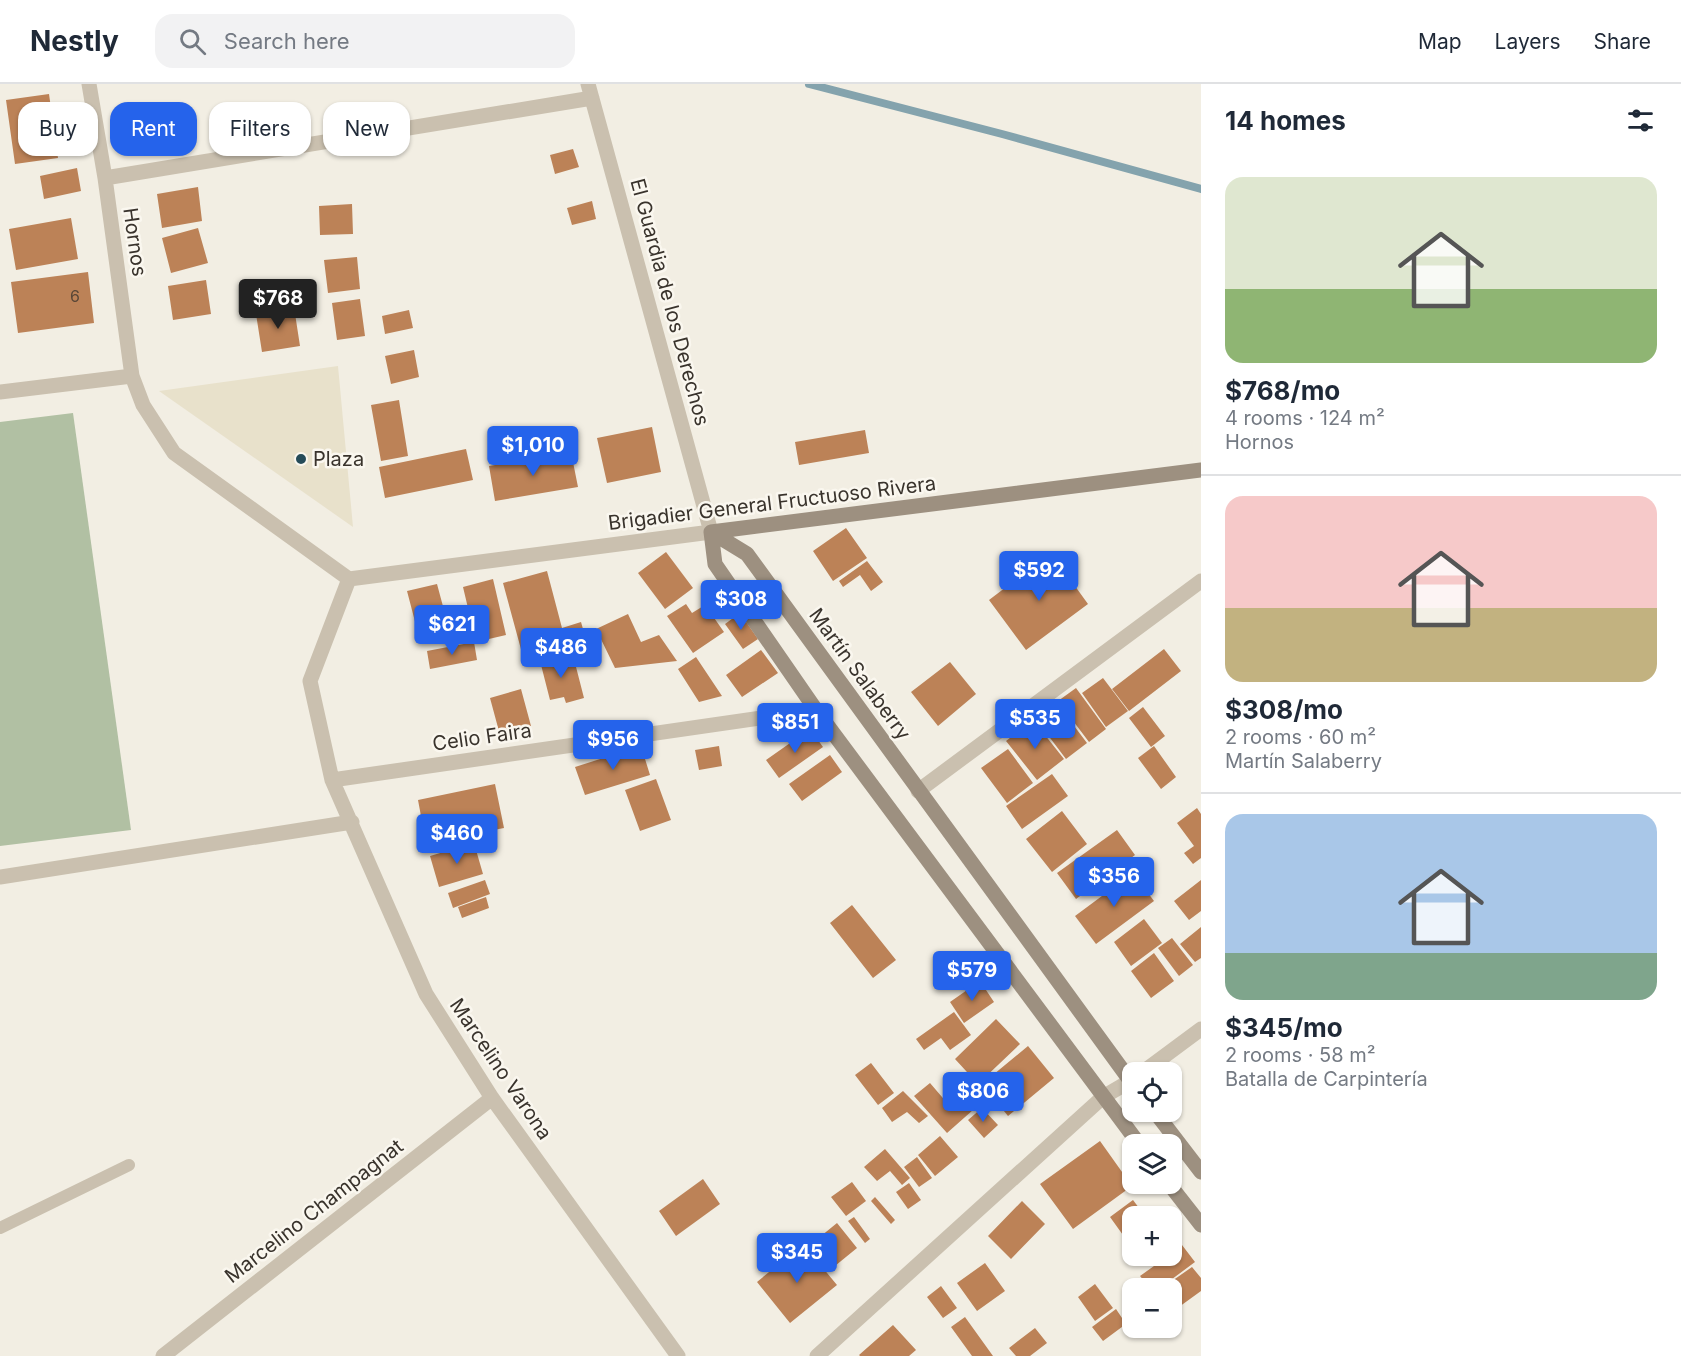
<!DOCTYPE html>
<html lang="en">
<head>
<meta charset="utf-8">
<style>
	:root { --surface:#fff; --page:#f2f2f3; --text:#1f2937; --muted:#747a83; --line:#e0e1e3; --accent:#2563eb }
	body { margin:0; font-family:Inter,sans-serif; background:var(--page); color:var(--text); height:100vh; display:flex; flex-direction:column; font-size:22px; white-space:nowrap }
	* { box-sizing:border-box; margin:0 }
	p { font-size:20px; color:var(--muted) }
	.icon { flex:none; width:33px; height:33px; fill:none; stroke:currentColor; stroke-width:2; stroke-linecap:round; stroke-linejoin:round }
	.map { position:relative; flex:1; overflow:hidden }
	.side { display:flex; flex-direction:column; background:var(--surface); width:480px }
	.side>* { flex:none }
	.banner { position:absolute; left:18px; top:18px; width:570px; height:54px; display:flex; gap:12px }
	.tools { position:absolute; left:1122px; top:978px; display:grid; gap:12px }
	.tools a { display:grid; place-items:center; width:60px; height:60px; border-radius:12px; background:var(--surface); box-shadow:0 2px 4px #0004; font-size:30px }
	.price { position:absolute; translate:-50% -51px; padding:0 14px; border-radius:6px; background:var(--accent); color:#fff; font-size:20px; line-height:39px; filter:drop-shadow(0 2px 3px #0008) }
	.price::after { content:''; position:absolute; left:50%; top:36px; width:18px; height:14px; margin-left:-9px; background:inherit; clip-path:polygon(0 0,100% 0,50% 100%) }
	.price.on { background:#222; color:#fff }
	ul { padding:0; list-style:none }
	li { display:grid; align-content:center; gap:12px; height:318px; padding:0 24px }
	li+li { border-top:2px solid var(--line) }
	li span { display:grid; place-items:center; height:186px; border-radius:18px; color:#555 }
	li>.icon { margin-inline-start:auto }
	span .icon { width:108px; height:108px; fill:#fffc; stroke-width:1 }
	li b { font-size:26px }
	h2 { display:flex; justify-content:space-between; align-items:center; height:72px; padding:0 24px; font-size:26px }
	.chip { padding:0 21px; border-radius:18px; background:var(--surface); box-shadow:0 2px 4px #0004; font-size:21px; line-height:54px }
	.chip.on { background:var(--accent); color:#fff }
	header { display:flex; align-items:center; gap:36px; box-sizing:border-box; height:84px; padding:0 30px; background:var(--surface); border-bottom:2px solid var(--line) }
	header strong { font-size:28px }
	nav { display:flex; gap:33px; margin-inline-start:auto; font-size:21px }
	.search { width:420px; height:54px; background:var(--page); display:flex; align-items:center; gap:15px; box-sizing:border-box; padding:0 21px; border-radius:18px; color:var(--muted); font-size:22px }
	main { display:flex; flex:1; min-height:0 }
	.map>svg:first-child { display:block }
	.green { fill:#b1c0a3 }
	.plaza { fill:#e8e1cb }
	.lines { fill:none; stroke-linecap:round; stroke-linejoin:round }
	.stream { stroke:#84a3ad; stroke-width:8 }
	.building { fill:#bc8257 }
	.lane { stroke:#cac0af; stroke-width:12 }
	.street { stroke:#cac0af; stroke-width:15 }
	.secondary { stroke:#9d9080; stroke-width:15 }
	.poi-dot { fill:#254b58; stroke:#faf7ef; stroke-width:2 }
	.labels { text-anchor:middle; dominant-baseline:central; stroke-width:5; stroke-linejoin:round; paint-order:stroke }
	.number-label { font-size:16px; fill:#5a4737 }
	.street-label { font-size:20px; fill:#39332c; stroke:#faf7ef }
	.poi-label { font-size:20px; fill:#39332c; stroke:#faf7ef; text-anchor:start }
</style>
</head>
<body>
<header>
<strong>Nestly</strong>
<div class="search"><svg class="icon" aria-label="search" viewBox="0 0 24 24"><circle cx="10" cy="10" r="6"/><path d="M15 15l6 6"/></svg>Search here</div>
<nav><a>Map</a><a>Layers</a><a>Share</a></nav>
</header>
<main>
<div class="map">
<svg width="1201" height="1272" viewBox="0 0 1201 1272">
	<rect width="100%" height="100%" fill="#f2eee3"/>
	<path class="green" d="M 73,329 L 131,746 L 0,762 L 0,338 Z"/>
	<path class="plaza" d="M 338,282 L 353,443 L 159,307 Z"/>
	<g class="lines">
		<path class="stream" d="M 809,0 L 1002,50 L 1201,105"/>
	</g>
	<path class="building" d="M 49,10 L 58,74 L 15,80 L 6,16 Z
		M 573,65 L 579,83 L 555,90 L 550,71 Z
		M 77,84 L 81,107 L 44,115 L 40,92 Z
		M 198,103 L 202,137 L 162,144 L 157,110 Z
		M 592,117 L 596,135 L 572,141 L 567,124 Z
		M 352,120 L 353,150 L 320,151 L 319,122 Z
		M 71,134 L 78,175 L 16,186 L 9,145 Z
		M 198,144 L 208,179 L 171,189 L 162,154 Z
		M 357,173 L 360,205 L 328,209 L 324,176 Z
		M 88,188 L 94,239 L 18,249 L 11,198 Z
		M 206,196 L 211,230 L 173,236 L 168,202 Z
		M 360,215 L 365,252 L 337,256 L 332,219 Z
		M 294,223 L 300,262 L 262,268 L 256,230 Z
		M 409,226 L 413,244 L 385,250 L 382,232 Z
		M 414,266 L 419,293 L 391,300 L 385,272 Z
		M 399,316 L 408,372 L 381,377 L 371,321 Z
		M 652,343 L 661,388 L 607,399 L 597,354 Z
		M 865,346 L 869,369 L 799,381 L 795,358 Z
		M 466,365 L 473,396 L 385,414 L 379,383 Z
		M 571,368 L 578,403 L 495,417 L 489,382 Z
		M 846,444 L 867,474 L 833,497 L 813,467 Z
		M 666,468 L 693,504 L 665,525 L 638,489 Z
		M 1051,469 L 1088,520 L 1026,566 L 989,516 Z
		M 867,477 L 883,498 L 871,507 L 860,491 L 843,503 L 839,497 Z
		M 547,487 L 562,544 L 581,538 L 585,552 L 522,569 L 503,499 Z
		M 493,495 L 506,551 L 476,558 L 463,503 Z
		M 437,500 L 448,541 L 418,549 L 407,507 Z
		M 686,520 L 692,529 L 705,521 L 724,548 L 693,569 L 667,532 Z
		M 740,529 L 758,555 L 743,565 L 725,540 Z
		M 628,530 L 641,558 L 659,551 L 677,577 L 615,584 L 596,545 Z
		M 474,558 L 477,576 L 430,585 L 427,567 Z
		M 1164,565 L 1181,587 L 1129,627 L 1112,605 Z
		M 761,566 L 778,589 L 742,613 L 726,591 Z
		M 557,568 L 561,583 L 575,579 L 584,614 L 566,619 L 564,613 L 550,616 L 539,573 Z
		M 696,573 L 722,612 L 699,618 L 678,585 Z
		M 950,578 L 976,610 L 938,642 L 911,608 Z
		M 1103,594 L 1128,627 L 1106,643 L 1082,609 Z
		M 1076,604 L 1106,645 L 1089,658 L 1058,617 Z
		M 521,605 L 531,642 L 500,651 L 490,614 Z
		M 1056,618 L 1087,659 L 1066,675 L 1035,634 Z
		M 1143,623 L 1165,652 L 1151,663 L 1129,634 Z
		M 1033,636 L 1064,675 L 1037,696 L 1006,657 Z
		M 810,645 L 823,663 L 779,694 L 766,676 Z
		M 641,662 L 650,691 L 585,711 L 575,683 Z
		M 719,662 L 722,682 L 699,686 L 695,666 Z
		M 1154,662 L 1176,693 L 1161,705 L 1138,674 Z
		M 1008,665 L 1033,699 L 1007,719 L 981,684 Z
		M 830,671 L 842,688 L 802,717 L 789,700 Z
		M 1052,690 L 1068,712 L 1022,745 L 1006,722 Z
		M 656,695 L 671,736 L 640,747 L 625,706 Z
		M 495,700 L 504,744 L 426,759 L 418,716 Z
		M 1197,724 L 1201,730 L 1201,774 L 1193,780 L 1184,769 L 1194,762 L 1177,739 Z
		M 1062,727 L 1087,760 L 1052,788 L 1026,755 Z
		M 1117,746 L 1135,771 L 1076,815 L 1057,789 Z
		M 474,759 L 483,790 L 439,803 L 430,772 Z
		M 1133,789 L 1154,817 L 1096,860 L 1075,832 Z
		M 485,796 L 490,810 L 453,824 L 448,809 Z
		M 1201,796 L 1201,827 L 1189,836 L 1174,817 Z
		M 486,813 L 489,824 L 462,834 L 458,823 Z
		M 852,821 L 896,876 L 873,894 L 830,839 Z
		M 1144,835 L 1162,859 L 1131,882 L 1114,858 Z
		M 1201,843 L 1201,874 L 1195,878 L 1180,860 Z
		M 1172,854 L 1193,881 L 1179,892 L 1158,864 Z
		M 1154,869 L 1174,897 L 1151,914 L 1131,887 Z
		M 980,897 L 994,918 L 964,939 L 950,918 Z
		M 954,928 L 971,951 L 950,966 L 941,954 L 924,966 L 916,955 Z
		M 996,935 L 1020,960 L 978,1000 L 955,975 Z
		M 1028,962 L 1054,994 L 1008,1032 L 982,1000 Z
		M 871,979 L 894,1009 L 878,1021 L 855,991 Z
		M 930,999 L 948,1020 L 959,1010 L 973,1026 L 947,1049 L 914,1012 Z
		M 903,1007 L 928,1032 L 919,1039 L 907,1028 L 892,1038 L 882,1024 Z
		M 982,1024 L 998,1041 L 984,1054 L 968,1036 Z
		M 940,1052 L 958,1073 L 935,1092 L 918,1071 Z
		M 1100,1057 L 1132,1102 L 1073,1145 L 1040,1100 Z
		M 885,1065 L 910,1094 L 902,1101 L 890,1087 L 877,1097 L 864,1083 Z
		M 917,1073 L 932,1094 L 919,1103 L 904,1083 Z
		M 703,1095 L 720,1120 L 676,1152 L 659,1127 Z
		M 852,1098 L 866,1117 L 846,1132 L 831,1113 Z
		M 909,1099 L 921,1116 L 908,1125 L 896,1108 Z
		M 875,1113 L 895,1136 L 891,1140 L 871,1117 Z
		M 1133,1116 L 1145,1132 L 1132,1132 L 1132,1155 L 1128,1158 L 1110,1133 Z
		M 1022,1117 L 1045,1140 L 1011,1175 L 988,1152 Z
		M 854,1133 L 870,1155 L 865,1159 L 848,1137 Z
		M 837,1139 L 857,1164 L 830,1186 L 810,1161 Z
		M 803,1160 L 837,1201 L 790,1239 L 757,1198 Z
		M 1182,1161 L 1195,1178 L 1160,1204 L 1150,1204 L 1140,1192 L 1168,1172 L 1172,1172 L 1172,1169 Z
		M 985,1179 L 1005,1207 L 977,1227 L 957,1199 Z
		M 1192,1183 L 1201,1194 L 1201,1207 L 1172,1228 L 1172,1204 L 1162,1204 Z
		M 1095,1200 L 1113,1224 L 1095,1237 L 1078,1213 Z
		M 941,1202 L 957,1224 L 943,1234 L 927,1213 Z
		M 1116,1225 L 1126,1240 L 1103,1257 L 1092,1243 Z
		M 965,1233 L 993,1272 L 972,1272 L 951,1243 Z
		M 893,1241 L 916,1266 L 909,1272 L 860,1272 L 859,1271 Z
		M 1035,1244 L 1047,1259 L 1030,1272 L 1016,1272 L 1009,1264 Z"/>
	<g class="lines">
		<path class="lane" d="M 0,1144 L 129,1081"/>
		<path class="street" d="M 89,0 L 105,94 L 132,292 L 143,321 L 174,369 L 349,495 L 310,597 L 332,696 L 426,910 L 492,1014 L 678,1272
			M 105,94 L 592,14
			M 0,308 L 132,292
			M 349,495 L 711,448 L 588,0
			M 332,696 L 816,626
			M 918,707 L 1201,497
			M 0,793 L 352,738
			M 1143,988 L 1201,945
			M 163,1272 L 492,1014
			M 817,1272 L 1103,1013 L 1132,996"/>
		<path class="secondary" d="M 711,448 L 715,480 L 816,626 L 1139,1060
			M 711,448 L 747,470 L 1132,999
			M 711,448 L 1201,386
			M 1155,1028 L 1201,1088
			M 1169,1100 L 1201,1141"/>
	</g>
	<circle class="poi-dot" cx="301" cy="375" r="6"/>
	<g class="labels">
		<g class="number-label">
			<text x="75" y="212">6</text>
		</g>
		<g class="street-label">
			<text transform="translate(135 158) rotate(82)">Hornos</text>
			<text transform="translate(670 218) rotate(75)">El Guardia de los Derechos</text>
			<text transform="translate(772 419) rotate(-7)">Brigadier General Fructuoso Rivera</text>
			<text transform="translate(860 590) rotate(54)">Martín Salaberry</text>
			<text transform="translate(482 653) rotate(-8)">Celio Faira</text>
			<text transform="translate(501 985) rotate(56)">Marcelino Varona</text>
			<text transform="translate(314 1127) rotate(-38)">Marcelino Champagnat</text>
		</g>
		<g class="poi-label">
			<text x="313" y="375">Plaza</text>
		</g>
	</g>
</svg>
<div class="tools">
<a><svg class="icon" aria-label="locate" viewBox="0 0 24 24"><circle cx="12" cy="12" r="6"/><path d="M12 2v4M12 18v4M2 12h4M18 12h4"/></svg></a>
<a><svg class="icon" aria-label="layers" viewBox="0 0 24 24"><path d="M12 4l9 5-9 5-9-5zM3 14l9 5 9-5"/></svg></a>
<a>+</a>
<a>−</a>
</div>
<b class="price on" style="left:278px;top:246px">$768</b>
<b class="price" style="left:533px;top:393px">$1,010</b>
<b class="price" style="left:1039px;top:518px">$592</b>
<b class="price" style="left:741px;top:547px">$308</b>
<b class="price" style="left:452px;top:572px">$621</b>
<b class="price" style="left:561px;top:595px">$486</b>
<b class="price" style="left:1035px;top:666px">$535</b>
<b class="price" style="left:795px;top:670px">$851</b>
<b class="price" style="left:613px;top:687px">$956</b>
<b class="price" style="left:457px;top:781px">$460</b>
<b class="price" style="left:1114px;top:824px">$356</b>
<b class="price" style="left:972px;top:918px">$579</b>
<b class="price" style="left:983px;top:1039px">$806</b>
<b class="price" style="left:797px;top:1200px">$345</b>
<div class="banner">
<a class="chip">Buy</a>
<a class="chip on">Rent</a>
<a class="chip">Filters</a>
<a class="chip">New</a>
</div>
</div>
<section class="side">
<h2>14 homes<svg class="icon" aria-label="filters" viewBox="0 0 24 24"><path d="M4 7h16M4 17h16"/><circle cx="9" cy="7" r="2"/><circle cx="15" cy="17" r="2"/></svg></h2>
<ul>
<li><span style="background:linear-gradient(#dfe7d0 60%,#8fb573 0)"><svg class="icon" aria-label="home" viewBox="0 0 24 24"><path d="M3 11l9-7 9 7M6 9v11h12V9"/></svg></span><div><b>$768/mo</b><p>4 rooms · 124 m²</p><p>Hornos</p></div></li>
<li><span style="background:linear-gradient(#f6c9c9 60%,#c2b280 0)"><svg class="icon" aria-label="home" viewBox="0 0 24 24"><path d="M3 11l9-7 9 7M6 9v11h12V9"/></svg></span><div><b>$308/mo</b><p>2 rooms · 60 m²</p><p>Martín Salaberry</p></div></li>
<li><span style="background:linear-gradient(#a9c7e8 75%,#7fa58c 0)"><svg class="icon" aria-label="home" viewBox="0 0 24 24"><path d="M3 11l9-7 9 7M6 9v11h12V9"/></svg></span><div><b>$345/mo</b><p>2 rooms · 58 m²</p><p>Batalla de Carpintería</p></div></li>
</ul>
</section>
</main>
</body>
</html>
